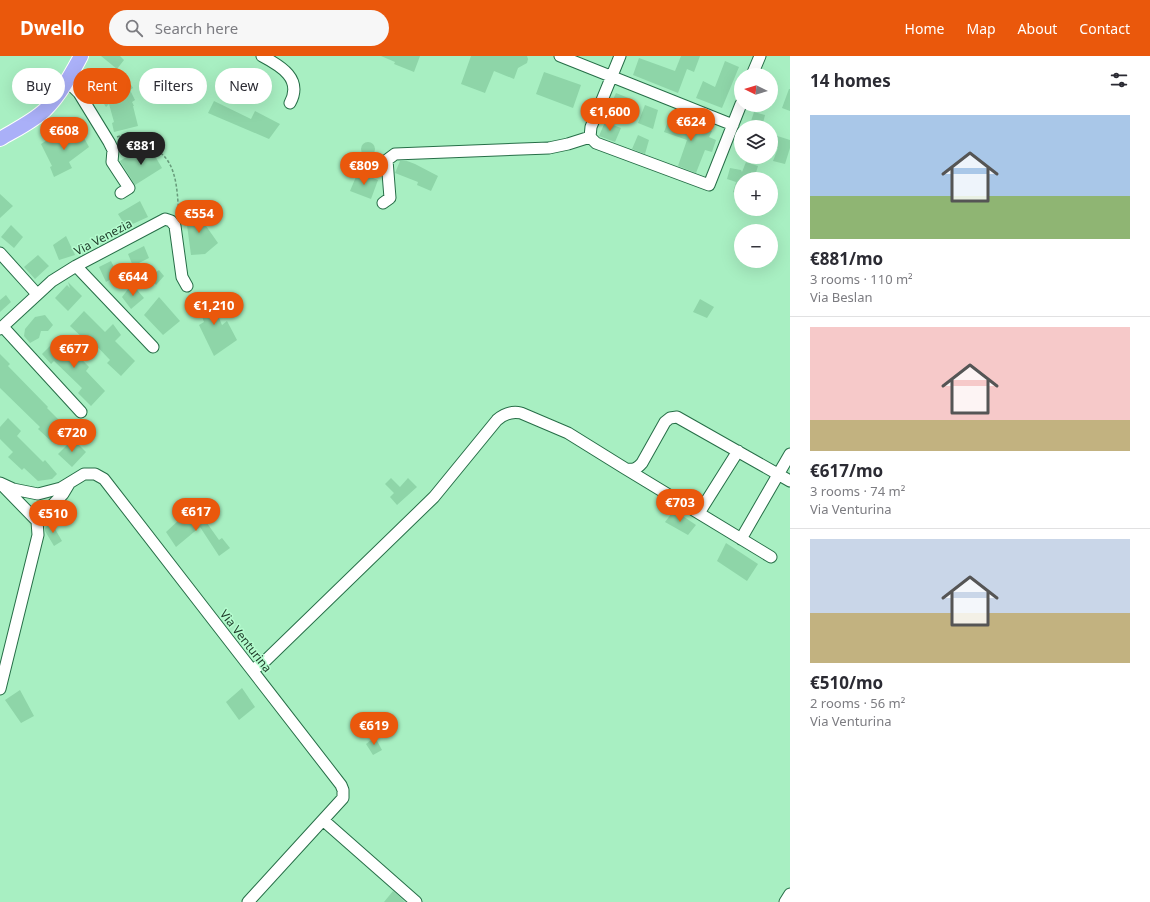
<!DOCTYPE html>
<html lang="en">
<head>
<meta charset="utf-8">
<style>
	:root { --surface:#fff; --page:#f7f7f7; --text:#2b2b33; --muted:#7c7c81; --line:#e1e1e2; --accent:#ea580c }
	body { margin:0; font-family:"Noto Sans",sans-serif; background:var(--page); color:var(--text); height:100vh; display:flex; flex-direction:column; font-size:15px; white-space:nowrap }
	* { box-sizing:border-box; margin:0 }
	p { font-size:13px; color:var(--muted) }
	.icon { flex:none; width:22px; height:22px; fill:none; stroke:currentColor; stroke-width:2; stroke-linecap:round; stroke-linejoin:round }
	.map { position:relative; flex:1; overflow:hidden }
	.details { display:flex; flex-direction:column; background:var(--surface); width:360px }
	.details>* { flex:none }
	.guide { position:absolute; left:12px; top:12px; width:380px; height:36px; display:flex; gap:8px }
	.needle { width:26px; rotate:275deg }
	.tools { position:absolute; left:734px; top:12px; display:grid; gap:8px }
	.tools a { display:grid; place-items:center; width:44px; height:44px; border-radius:50%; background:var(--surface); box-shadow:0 4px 16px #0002; font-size:20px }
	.price { position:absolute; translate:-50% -34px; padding:0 9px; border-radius:14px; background:var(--accent); color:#fff; font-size:13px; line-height:26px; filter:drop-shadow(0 1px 2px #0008) }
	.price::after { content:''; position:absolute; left:50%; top:24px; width:12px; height:9px; margin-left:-6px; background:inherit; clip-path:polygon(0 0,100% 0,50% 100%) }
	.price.selected { background:#222; color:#fff }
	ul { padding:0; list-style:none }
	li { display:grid; align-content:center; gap:8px; height:212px; padding:0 20px }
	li+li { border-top:1px solid var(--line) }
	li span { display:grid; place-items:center; height:124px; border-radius:0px; color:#555 }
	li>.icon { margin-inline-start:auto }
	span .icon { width:72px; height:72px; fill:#fffc; stroke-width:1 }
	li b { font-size:17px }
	h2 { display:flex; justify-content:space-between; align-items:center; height:48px; padding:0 20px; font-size:17px }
	.chip { padding:0 14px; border-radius:18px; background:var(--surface); box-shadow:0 4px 16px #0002; font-size:14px; line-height:36px }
	.chip.selected { background:var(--accent); color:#fff }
	header { display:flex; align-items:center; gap:24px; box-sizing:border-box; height:56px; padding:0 20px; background:var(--accent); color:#fff }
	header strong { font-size:19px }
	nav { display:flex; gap:22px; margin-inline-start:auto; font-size:14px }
	.search { width:280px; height:36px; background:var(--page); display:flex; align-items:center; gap:10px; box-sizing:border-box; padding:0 14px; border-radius:22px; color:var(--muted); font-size:15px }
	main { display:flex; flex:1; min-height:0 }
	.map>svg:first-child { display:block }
	.building { fill:#8ed5a8 }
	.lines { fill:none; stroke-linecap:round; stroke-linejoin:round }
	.minor-casing { stroke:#266e47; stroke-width:13 }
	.major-casing { stroke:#fff; stroke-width:16 }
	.path { stroke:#679a7a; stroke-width:1.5; stroke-dasharray:3 2; stroke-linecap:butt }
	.minor { stroke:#fff; stroke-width:11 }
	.major { stroke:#aab0f8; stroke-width:14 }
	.labels { text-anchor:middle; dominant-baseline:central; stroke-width:3; stroke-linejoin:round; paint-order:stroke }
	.street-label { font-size:12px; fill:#1e3b29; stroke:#b5fdcf }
</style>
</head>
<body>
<header>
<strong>Dwello</strong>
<div class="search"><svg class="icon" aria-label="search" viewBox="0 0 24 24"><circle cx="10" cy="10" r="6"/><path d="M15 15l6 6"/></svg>Search here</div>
<nav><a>Home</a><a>Map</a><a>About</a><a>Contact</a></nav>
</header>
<main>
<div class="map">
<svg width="790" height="846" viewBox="0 0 790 846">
	<rect width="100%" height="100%" fill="#a8efc2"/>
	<path class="building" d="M 101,0 L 120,0 L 124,4 L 117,13 Z
		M 381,0 L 420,0 L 414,16 L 394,8 L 395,6 Z
		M 471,0 L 527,0 L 528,3 L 527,7 L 518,12 L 514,23 L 494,15 L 485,37 L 461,28 Z
		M 681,0 L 700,0 L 694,16 L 687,13 L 678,37 L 633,19 L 639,2 L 675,15 Z
		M 725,5 L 739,11 L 722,52 L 696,42 L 703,25 L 715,31 Z
		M 246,16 L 265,25 L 254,47 L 237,38 Z
		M 544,16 L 581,29 L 573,52 L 536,38 Z
		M 126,21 L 133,32 L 130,34 L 135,44 L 132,46 L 134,50 L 133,50 L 138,70 L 114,76 L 112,67 L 114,66 L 109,48 L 106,51 L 99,40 Z
		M 789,33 L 790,33 L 790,55 L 782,52 Z
		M 616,37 L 631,43 L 627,57 L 610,50 Z
		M 214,45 L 251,63 L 255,55 L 280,68 L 269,83 L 208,57 Z
		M 645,49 L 658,54 L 653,73 L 638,67 Z
		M 754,56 L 765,59 L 762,71 L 749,71 Z
		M 670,60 L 712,75 L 709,81 L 716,84 L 712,96 L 705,94 L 696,117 L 678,110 L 687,84 L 664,76 Z
		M 605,66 L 621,72 L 615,86 L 599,80 Z
		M 78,71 L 89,91 L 69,106 L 72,112 L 54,121 L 50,111 L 52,110 L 41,88 L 55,79 L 58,84 Z
		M 771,78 L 790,84 L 790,92 L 785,108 L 773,105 L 778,92 L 771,90 Z
		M 638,79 L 649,84 L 645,98 L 632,93 Z
		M361 93a7 7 0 1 1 14 0a7 7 0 1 1-14 0Z
		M 138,96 L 155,100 L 162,112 L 135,129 L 120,105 L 129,99 L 130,101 Z
		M 400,105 L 407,105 L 415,108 L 438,120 L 431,135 L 417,129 L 418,126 L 395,117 Z
		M 746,106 L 758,110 L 754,123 L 741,123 L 741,140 L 733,136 L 736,126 L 727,123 L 730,112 L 741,114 L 742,116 Z
		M 358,116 L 378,124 L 371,143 L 350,135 Z
		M 0,138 L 13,150 L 0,162 Z
		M 140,145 L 148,161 L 126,171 L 118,158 Z
		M 192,150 L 218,187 L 205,198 L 191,199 L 185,154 Z
		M 11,169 L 23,181 L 14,192 L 1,181 Z
		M 66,180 L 75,199 L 59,204 L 53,189 Z
		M 144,190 L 149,202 L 133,210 L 128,198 Z
		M 38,199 L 49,210 L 35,223 L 24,211 Z
		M 111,205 L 118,219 L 106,226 L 99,211 Z
		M 159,214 L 164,220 L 156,229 L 150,221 Z
		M 68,226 L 82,240 L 68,255 L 55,242 L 67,229 L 70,232 Z
		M 132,228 L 144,242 L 131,253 L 122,241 Z
		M 211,236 L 218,248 L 214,250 L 222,269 L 227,265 L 237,284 L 214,300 L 199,269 L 204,266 L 196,244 Z
		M 6,239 L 11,246 L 0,256 L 0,244 Z
		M 159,241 L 180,265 L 163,279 L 144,259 Z
		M 700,243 L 714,251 L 707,262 L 693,256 Z
		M 84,255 L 105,276 L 113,268 L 121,279 L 115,285 L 135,305 L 121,320 L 107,307 L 110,304 L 87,280 L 84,283 L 70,270 Z
		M 45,259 L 53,269 L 48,275 L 41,275 L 39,282 L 30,287 L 24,280 L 25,273 L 35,261 Z
		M 61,279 L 69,290 L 89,311 L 86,315 L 105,335 L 91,350 L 78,337 L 82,332 L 54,305 L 51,308 L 42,298 Z
		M 0,298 L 10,308 L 8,310 L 48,351 L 47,352 L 66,371 L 52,386 L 38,373 L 40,371 L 0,332 Z
		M 8,362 L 21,375 L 17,380 L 43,406 L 45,404 L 57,418 L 52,423 L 38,425 L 24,412 L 22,414 L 8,401 L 13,396 L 0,383 L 0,371 Z
		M 73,383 L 86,396 L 72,411 L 58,398 Z
		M 391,422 L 400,431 L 408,422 L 417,431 L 397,449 L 390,441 L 394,437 L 385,428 Z
		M 197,453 L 219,484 L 222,482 L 230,492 L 219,500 L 200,471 L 176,491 L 166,476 L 181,462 L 183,464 Z
		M 674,454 L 696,469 L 688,479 L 665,466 Z
		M 51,466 L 62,485 L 54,490 L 45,475 L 45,472 Z
		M 726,487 L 758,508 L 747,525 L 717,505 Z
		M 242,632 L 255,651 L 239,664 L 226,646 Z
		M 20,634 L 34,660 L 21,667 L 5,644 Z
		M 375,681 L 382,694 L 373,699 L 366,688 Z
		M 393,835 L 399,840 L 405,846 L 384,846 Z"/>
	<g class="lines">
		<defs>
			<path id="minor" d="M 262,0 C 281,10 303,23 290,47
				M 560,0 L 733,69
				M 620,0 L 591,71 L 590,81 L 596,87 L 709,129 L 741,48
				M 752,19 L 760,0
				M 67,25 L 79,37 L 109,86 L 113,94 L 112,106 L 129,132 L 121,137
				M 383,147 L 390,142 L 387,104 L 395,98 L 549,92 L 568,88 L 590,81
				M 0,197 L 37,238
				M 76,210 L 153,291
				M 3,271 L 81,356
				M 0,273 L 52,225 L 76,210 L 165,163 L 171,165 L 175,170 L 182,221 L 187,230
				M 626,413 L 771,501
				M 0,427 L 13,433 L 38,438 L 61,432 L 84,418 L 95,418 L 104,423 L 341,729 L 343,734 L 343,742 L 248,846
				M 2,429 L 37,465 L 63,438 L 69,428
				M 699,457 L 738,395
				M 741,483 L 790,398
				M 252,614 L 263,607 L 434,441 L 497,364 C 505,357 512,355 521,357 L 568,377 L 626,413 C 633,414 637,413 642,407 L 665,366 L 670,362 L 677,361 L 790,425
				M 0,633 L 38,479 L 37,465
				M 323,764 L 416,846
				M 785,846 L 790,838"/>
			<path id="major" d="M 0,83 C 15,74 32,66 45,54 C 60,39 71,19 81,0"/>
		</defs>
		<use href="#minor" class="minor-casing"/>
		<use href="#major" class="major-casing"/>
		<path class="path" d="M 117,81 L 128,77 C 138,83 149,88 158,95 C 178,108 177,138 179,159"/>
		<use href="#minor" class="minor"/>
		<use href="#major" class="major"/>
	</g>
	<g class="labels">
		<g class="street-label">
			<text transform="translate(103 181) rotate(-28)">Via Venezia</text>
			<text transform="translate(246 585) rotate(52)">Via Venturina</text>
		</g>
	</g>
</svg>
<div class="tools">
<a><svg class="needle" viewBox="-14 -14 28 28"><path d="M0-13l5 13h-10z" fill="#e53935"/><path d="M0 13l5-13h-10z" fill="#7c7c81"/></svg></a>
<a><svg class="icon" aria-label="layers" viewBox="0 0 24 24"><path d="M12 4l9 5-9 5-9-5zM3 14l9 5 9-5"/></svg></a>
<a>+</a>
<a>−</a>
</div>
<b class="price" style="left:610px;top:76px">€1,600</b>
<b class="price" style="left:691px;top:86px">€624</b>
<b class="price" style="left:64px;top:95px">€608</b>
<b class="price selected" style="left:141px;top:110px">€881</b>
<b class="price" style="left:364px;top:130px">€809</b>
<b class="price" style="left:199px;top:178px">€554</b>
<b class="price" style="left:133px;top:241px">€644</b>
<b class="price" style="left:214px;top:270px">€1,210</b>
<b class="price" style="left:74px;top:313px">€677</b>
<b class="price" style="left:72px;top:397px">€720</b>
<b class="price" style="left:680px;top:467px">€703</b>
<b class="price" style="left:196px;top:476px">€617</b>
<b class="price" style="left:53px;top:478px">€510</b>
<b class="price" style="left:374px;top:690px">€619</b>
<div class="guide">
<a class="chip">Buy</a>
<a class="chip selected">Rent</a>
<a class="chip">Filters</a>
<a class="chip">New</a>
</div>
</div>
<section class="details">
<h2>14 homes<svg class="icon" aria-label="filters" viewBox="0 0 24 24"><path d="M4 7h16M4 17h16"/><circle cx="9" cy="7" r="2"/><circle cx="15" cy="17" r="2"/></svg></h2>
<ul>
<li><span style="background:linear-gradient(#a9c7e8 65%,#8fb573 0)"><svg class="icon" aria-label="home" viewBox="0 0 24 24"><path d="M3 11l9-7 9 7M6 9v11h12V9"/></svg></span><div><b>€881/mo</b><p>3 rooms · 110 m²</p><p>Via Beslan</p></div></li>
<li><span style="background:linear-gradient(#f6c9c9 75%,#c2b280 0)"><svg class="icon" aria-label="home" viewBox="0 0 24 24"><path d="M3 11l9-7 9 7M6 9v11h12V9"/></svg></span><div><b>€617/mo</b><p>3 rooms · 74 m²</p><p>Via Venturina</p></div></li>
<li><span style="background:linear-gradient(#c9d6e8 60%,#c2b280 0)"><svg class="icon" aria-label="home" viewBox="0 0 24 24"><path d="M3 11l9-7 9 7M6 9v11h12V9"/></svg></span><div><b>€510/mo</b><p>2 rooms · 56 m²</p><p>Via Venturina</p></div></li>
</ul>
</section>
</main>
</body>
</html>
